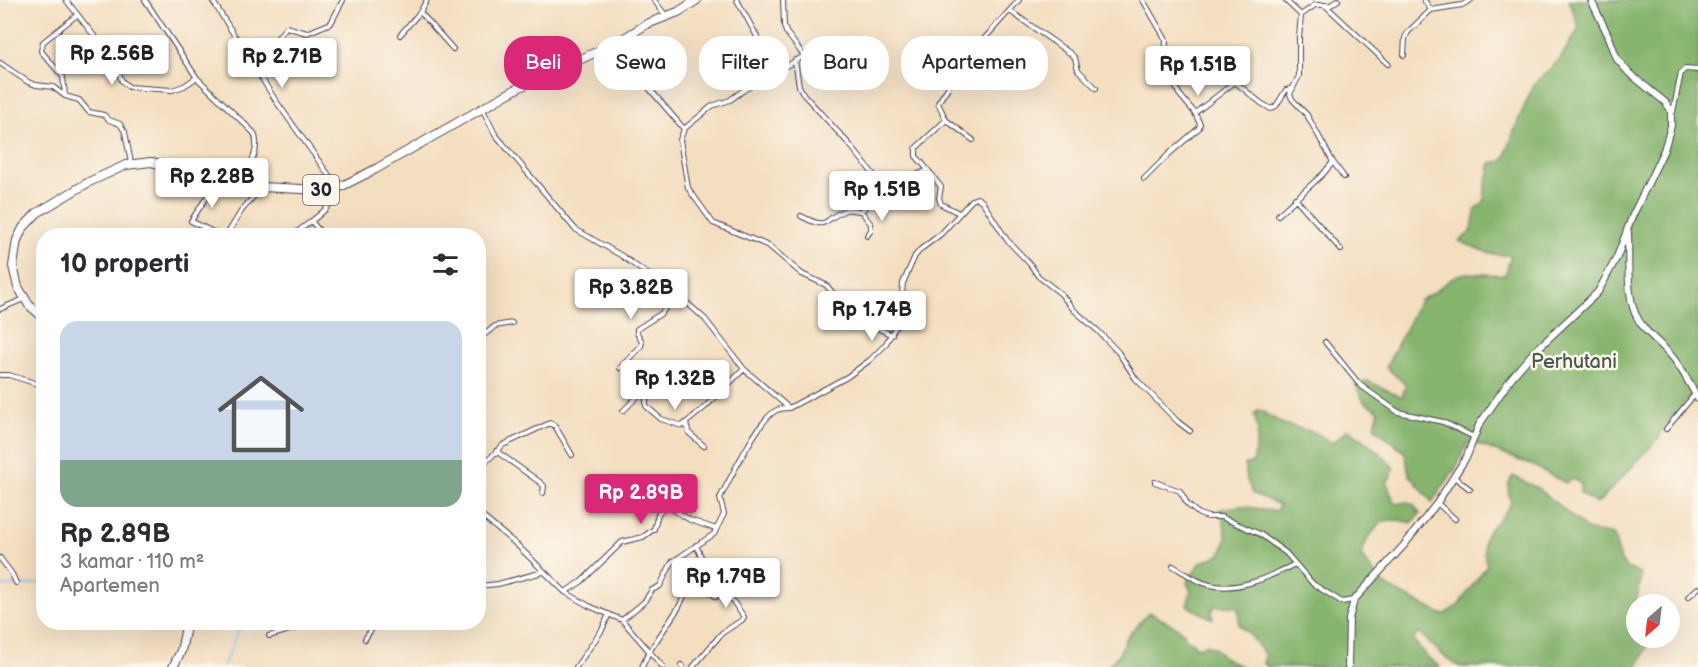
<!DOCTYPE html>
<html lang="id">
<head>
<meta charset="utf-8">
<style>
	:root { --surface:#fff; --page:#f7f7f7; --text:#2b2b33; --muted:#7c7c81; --line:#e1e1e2; --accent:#db2777 }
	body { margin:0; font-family:"Balsamiq Sans",sans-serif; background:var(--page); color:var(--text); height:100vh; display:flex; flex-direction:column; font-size:22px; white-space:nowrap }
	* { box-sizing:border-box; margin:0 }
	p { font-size:20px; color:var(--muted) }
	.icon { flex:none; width:33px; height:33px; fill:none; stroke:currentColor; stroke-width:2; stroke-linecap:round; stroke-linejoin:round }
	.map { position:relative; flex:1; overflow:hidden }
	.side { position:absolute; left:36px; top:228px; width:450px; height:402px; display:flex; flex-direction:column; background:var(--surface); border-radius:24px; box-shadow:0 6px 24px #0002 }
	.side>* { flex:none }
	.guide { position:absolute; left:504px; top:36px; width:570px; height:54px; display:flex; gap:12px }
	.needle { width:39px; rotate:208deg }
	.fabs { position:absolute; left:1626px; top:594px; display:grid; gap:12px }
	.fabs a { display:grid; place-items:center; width:54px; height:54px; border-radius:50%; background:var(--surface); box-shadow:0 6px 24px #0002; font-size:30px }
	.price { position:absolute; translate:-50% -51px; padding:0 14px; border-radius:6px; background:#fff; color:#222; font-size:20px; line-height:39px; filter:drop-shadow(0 2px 3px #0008) }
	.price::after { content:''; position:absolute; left:50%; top:36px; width:18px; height:14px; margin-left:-9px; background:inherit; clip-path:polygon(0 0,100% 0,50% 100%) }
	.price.active { background:var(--accent); color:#fff }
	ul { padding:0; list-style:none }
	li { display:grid; align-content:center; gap:12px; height:318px; padding:0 24px }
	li+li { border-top:2px solid var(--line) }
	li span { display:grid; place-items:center; height:186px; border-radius:18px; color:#555 }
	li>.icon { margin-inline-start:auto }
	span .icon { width:108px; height:108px; fill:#fffc; stroke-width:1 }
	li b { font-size:26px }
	h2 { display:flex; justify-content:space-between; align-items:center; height:72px; padding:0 24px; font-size:26px }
	.chip { padding:0 21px; border-radius:24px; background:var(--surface); box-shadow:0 6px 24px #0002; font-size:21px; line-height:54px }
	.chip.active { background:var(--accent); color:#fff }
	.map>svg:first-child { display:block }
	.forest { fill:#86b46d; stroke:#546b54; stroke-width:1.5 }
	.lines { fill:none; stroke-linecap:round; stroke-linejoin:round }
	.stream { stroke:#78bbee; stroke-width:1.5 }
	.street-casing { stroke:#423e4f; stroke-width:6 }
	.secondary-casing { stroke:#423e4f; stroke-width:8 }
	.highway-casing { stroke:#423e4f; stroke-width:10 }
	.street { stroke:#fff; stroke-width:4 }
	.secondary { stroke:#fff; stroke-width:6 }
	.highway { stroke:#fff; stroke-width:8 }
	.labels { text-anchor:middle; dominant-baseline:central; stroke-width:5; stroke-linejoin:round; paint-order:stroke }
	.shield { fill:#fbf7ec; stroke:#636270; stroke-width:1.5 }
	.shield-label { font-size:18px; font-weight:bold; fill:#22223b }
	.park-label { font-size:20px; fill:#4a574f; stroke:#fbf7ec }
</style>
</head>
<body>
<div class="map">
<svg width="1698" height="667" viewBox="0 0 1698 667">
	<rect width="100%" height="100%" fill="#fbf7ec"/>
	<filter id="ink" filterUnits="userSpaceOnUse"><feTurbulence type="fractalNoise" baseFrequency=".0167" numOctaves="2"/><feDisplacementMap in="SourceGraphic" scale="12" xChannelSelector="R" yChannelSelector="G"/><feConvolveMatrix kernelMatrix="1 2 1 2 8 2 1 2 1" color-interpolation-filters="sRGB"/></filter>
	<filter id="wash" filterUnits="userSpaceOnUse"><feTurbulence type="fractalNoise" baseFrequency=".008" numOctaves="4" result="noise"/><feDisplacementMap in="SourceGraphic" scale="24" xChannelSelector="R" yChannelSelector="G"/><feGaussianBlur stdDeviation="1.35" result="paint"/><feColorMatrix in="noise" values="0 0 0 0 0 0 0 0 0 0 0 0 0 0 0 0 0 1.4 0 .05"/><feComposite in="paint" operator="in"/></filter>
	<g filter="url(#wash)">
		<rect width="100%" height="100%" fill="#f4dec0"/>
		<path class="forest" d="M 1569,0 L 1698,0 L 1698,389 L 1666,423 L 1658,439 L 1597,504 L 1580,493 L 1581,484 L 1573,479 L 1565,483 L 1534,466 L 1477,444 L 1468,443 L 1455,469 L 1432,502 L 1409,474 L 1405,453 L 1374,427 L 1379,411 L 1364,402 L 1355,384 L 1368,381 L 1402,397 L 1406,385 L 1386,367 L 1420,300 L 1433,293 L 1455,276 L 1466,273 L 1505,275 L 1511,255 C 1491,257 1477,248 1459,241 L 1471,232 L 1476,209 L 1484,202 C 1484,189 1488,177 1491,163 L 1502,161 L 1505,158 L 1517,123 L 1534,84 L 1560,59 L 1579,28 Z
			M 1259,410 L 1283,424 L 1316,433 L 1332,443 L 1348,429 C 1359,436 1391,459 1394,470 L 1387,483 L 1394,502 L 1397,504 L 1407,502 L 1414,505 L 1420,514 L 1412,523 L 1398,520 L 1382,521 L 1368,538 L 1361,556 L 1384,585 L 1441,614 L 1445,614 L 1458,606 L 1487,565 C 1475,526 1496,531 1511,503 C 1508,492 1506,485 1513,476 L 1539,489 L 1589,531 L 1611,534 L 1614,536 L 1620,559 L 1626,568 L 1640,573 L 1641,577 L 1636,604 L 1636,638 L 1651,638 L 1638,667 L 1461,667 L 1448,660 L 1419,633 L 1414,638 L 1414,641 L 1427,657 L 1440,667 L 1267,667 L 1263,664 L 1265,655 L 1252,637 L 1239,625 L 1239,610 L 1234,606 L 1215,606 L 1212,612 L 1213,619 L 1187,606 L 1191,592 L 1187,582 L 1201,562 L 1221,554 C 1230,535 1225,528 1220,509 L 1241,506 L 1275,511 L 1280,505 L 1253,494 L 1247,480 L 1245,464 L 1253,463 L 1258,431 L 1254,414 Z
			M 1149,612 L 1178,628 L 1184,633 L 1186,639 L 1200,648 L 1206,644 L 1215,648 L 1223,657 L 1242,667 L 1107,667 L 1119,654 L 1126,638 Z"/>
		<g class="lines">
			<path class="stream" d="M 0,586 L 21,586 L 44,582
				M 223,667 L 242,622"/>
		</g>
	</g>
	<g filter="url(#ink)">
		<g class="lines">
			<defs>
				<path id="street" d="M 66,0 L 114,61 L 122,81 L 129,87 L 172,90 L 184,86 L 196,78
					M 145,0 L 197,78 L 254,133 C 261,148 249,167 244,182
					M 212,0 L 276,101 L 338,188 C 334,209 307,223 292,236
					M 654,0 L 666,16
					M 737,0 L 776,71
					M 1143,0 L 1166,40 L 1165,62 L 1179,94 L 1195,113 L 1235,82 L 1261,103 L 1271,109 L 1276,106 L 1286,90 L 1291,89
					M 1285,0 L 1301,15
					M 1424,0 L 1431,10
					M 1326,6 L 1388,64
					M 1010,11 L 1071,54 L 1075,58 L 1078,70 L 1096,88
					M 420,12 L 453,49
					M 400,35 L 420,12 L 427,0
					M 982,42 L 984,45 L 1015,68 L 1015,73 L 1005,83
					M 618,43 L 636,73 L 684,129 L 712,106 L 730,100 L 744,90 L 804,56 L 786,32 L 784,26 L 783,0
					M 1404,55 L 1405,38 L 1408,32 L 1431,10 L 1462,5 L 1471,0
					M 249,57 L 273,44 L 286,27 L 307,33 L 331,23 L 343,0
					M 795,60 L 799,86 L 804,95 L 850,145 L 882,185 L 889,186 L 928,170 L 941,187 L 939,198 L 941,204 L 959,213
					M 0,63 L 28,82 L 36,85 L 53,87 L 65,96 L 79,100 L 89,112 L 104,115 L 109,120 L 120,124 L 125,132 L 131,163
					M 65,95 L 63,77 L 41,51 L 43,42 L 77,15
					M 483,110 L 495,134 L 575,229 L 622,256 L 685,301 L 705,319 L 744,369 L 789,408 L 847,377 L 870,360 L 885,345 L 900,319 L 903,283 L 915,256 L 921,249 L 941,234 L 972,200 L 977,198 L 982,201 L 1007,240 L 1030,264 L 1038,276 L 1061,294 L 1074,310 L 1098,331 L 1118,352 L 1136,379 L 1178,422 L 1190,431
					M 1673,112 L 1681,73 L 1685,69 L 1698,70
					M 684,129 L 680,140 L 688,188 L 713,223 L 769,246 L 802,274 L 826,285 L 854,317 L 892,335
					M 973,140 L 946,120 L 938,103 L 967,58 L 1019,0
					M 1333,162 L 1344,177
					M 928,170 L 916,156 L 916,148 L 946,120
					M 220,177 L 191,221 L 221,236
					M 1144,179 L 1169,154 L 1199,128 L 1200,124 L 1195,113
					M 1295,198 L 1341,250
					M 861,211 L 871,224 L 871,230 L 867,236
					M 1278,215 L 1323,174 L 1333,162 L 1307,115 L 1292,99 L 1290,94 L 1299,76 L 1299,38 L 1301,15 L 1315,5 L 1331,5 L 1338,0
					M 801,216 C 831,232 822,218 846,210 C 851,209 857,211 861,211 L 867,206 L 872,194 L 882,185
					M 311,221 L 324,236
					M 226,236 L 242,210 L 261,188
					M 0,309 L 24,299
					M 478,340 L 495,326 L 512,323
					M 1325,342 L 1360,385 L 1398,412 L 1443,422 L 1474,437
					M 620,368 L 641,346 L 642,342 L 637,333 L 637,329 L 662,313 L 675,293
					M 0,375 L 9,375 L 44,386
					M 623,411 L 639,395 L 642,394 L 646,399 L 646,406 L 661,419 L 682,426 L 704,408 L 744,369
					M 686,424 L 689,433 L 704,446
					M 1666,429 L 1695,394
					M 496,451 L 541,483 L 544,486 L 543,493
					M 478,470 L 503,445 L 550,423 L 555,426 L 572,455
					M 1454,477 L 1470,489
					M 1155,482 L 1180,491 L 1188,505 L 1199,514 L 1208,517 L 1221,517 L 1260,534 L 1286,553 L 1313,584 L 1342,602 L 1353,600
					M 1437,503 L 1455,519
					M 478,513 L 517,545 L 565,592 L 589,606 L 622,620 L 663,667
					M 0,558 L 12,574 L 16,583
					M 703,563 L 697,571 L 702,585 L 716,597
					M 1173,566 C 1185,573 1197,582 1210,585 C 1239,592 1271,576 1295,564
					M 478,586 L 498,584 L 543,572
					M 565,592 L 581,582 L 622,542 L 643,537 L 654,529 L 658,514 L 666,505 L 690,520 L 716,529
					M 1688,597 L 1698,588
					M 622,620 L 644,602 L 652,590 L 660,586 L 672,562 L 714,534 L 724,514 L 720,498 C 730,479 758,421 775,411 C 780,408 784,408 789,408
					M 269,636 L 317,622
					M 365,639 L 376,622
					M 681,665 L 683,667
					M 576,667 L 602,630 L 609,614
					M 642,667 L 649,652 L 679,607 L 687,590 L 699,577
					M 693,667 L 722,633 L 742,620 L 744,617 L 720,583 L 707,570 L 696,545"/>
				<path id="secondary" d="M 1628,233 C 1629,257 1626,291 1635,313 C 1643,333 1661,342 1674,359 C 1683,371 1691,386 1698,399
					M 1348,667 L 1349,619 L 1354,600 L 1405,544 L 1437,503 L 1467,456 L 1479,425 L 1512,377 L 1531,355 L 1598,292 L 1617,257 L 1632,217 L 1664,150 L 1671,126 L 1671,110 L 1665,102 L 1629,73 L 1617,59 L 1609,37 L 1591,0"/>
				<path id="highway" d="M 44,318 L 29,305 L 18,287 L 13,266 L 17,240 L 23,228 L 37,213 L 89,182 L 126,165 L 151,162 L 261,187 L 321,190 L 338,188 L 374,170 L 518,88 L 618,42 L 647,24 L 678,12 L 697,0
					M 173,667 L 181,651 L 187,622"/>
			</defs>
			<use href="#street" class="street-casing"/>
			<use href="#secondary" class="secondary-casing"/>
			<use href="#highway" class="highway-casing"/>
			<use href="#street" class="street"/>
			<use href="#secondary" class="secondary"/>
			<use href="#highway" class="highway"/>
		</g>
	</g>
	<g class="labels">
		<rect class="shield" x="303" y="175" width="36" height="30" rx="4.5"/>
		<g class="shield-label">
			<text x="321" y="190">30</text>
		</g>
		<g class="park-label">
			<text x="1574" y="362">Perhutani</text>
		</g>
	</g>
</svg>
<div class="fabs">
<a><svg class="needle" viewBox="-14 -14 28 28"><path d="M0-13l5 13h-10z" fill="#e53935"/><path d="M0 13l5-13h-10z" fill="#7c7c81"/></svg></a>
</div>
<b class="price" style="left:112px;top:86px">Rp 2.56B</b>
<b class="price" style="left:282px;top:89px">Rp 2.71B</b>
<b class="price" style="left:1198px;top:97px">Rp 1.51B</b>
<b class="price" style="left:212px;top:209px">Rp 2.28B</b>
<b class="price" style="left:882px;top:222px">Rp 1.51B</b>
<b class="price" style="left:631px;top:320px">Rp 3.82B</b>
<b class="price" style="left:872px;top:342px">Rp 1.74B</b>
<b class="price" style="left:675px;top:411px">Rp 1.32B</b>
<b class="price active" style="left:641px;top:525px">Rp 2.89B</b>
<b class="price" style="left:726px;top:609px">Rp 1.79B</b>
<div class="guide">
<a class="chip active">Beli</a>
<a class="chip">Sewa</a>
<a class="chip">Filter</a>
<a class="chip">Baru</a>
<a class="chip">Apartemen</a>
</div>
<section class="side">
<h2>10 properti<svg class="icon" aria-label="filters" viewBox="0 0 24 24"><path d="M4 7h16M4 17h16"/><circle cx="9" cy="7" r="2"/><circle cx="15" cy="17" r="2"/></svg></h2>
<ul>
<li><span style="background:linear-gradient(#c9d6e8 75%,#7fa58c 0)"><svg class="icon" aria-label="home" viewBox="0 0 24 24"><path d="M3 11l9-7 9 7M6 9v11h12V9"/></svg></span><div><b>Rp 2.89B</b><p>3 kamar · 110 m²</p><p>Apartemen</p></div></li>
</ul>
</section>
</div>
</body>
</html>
